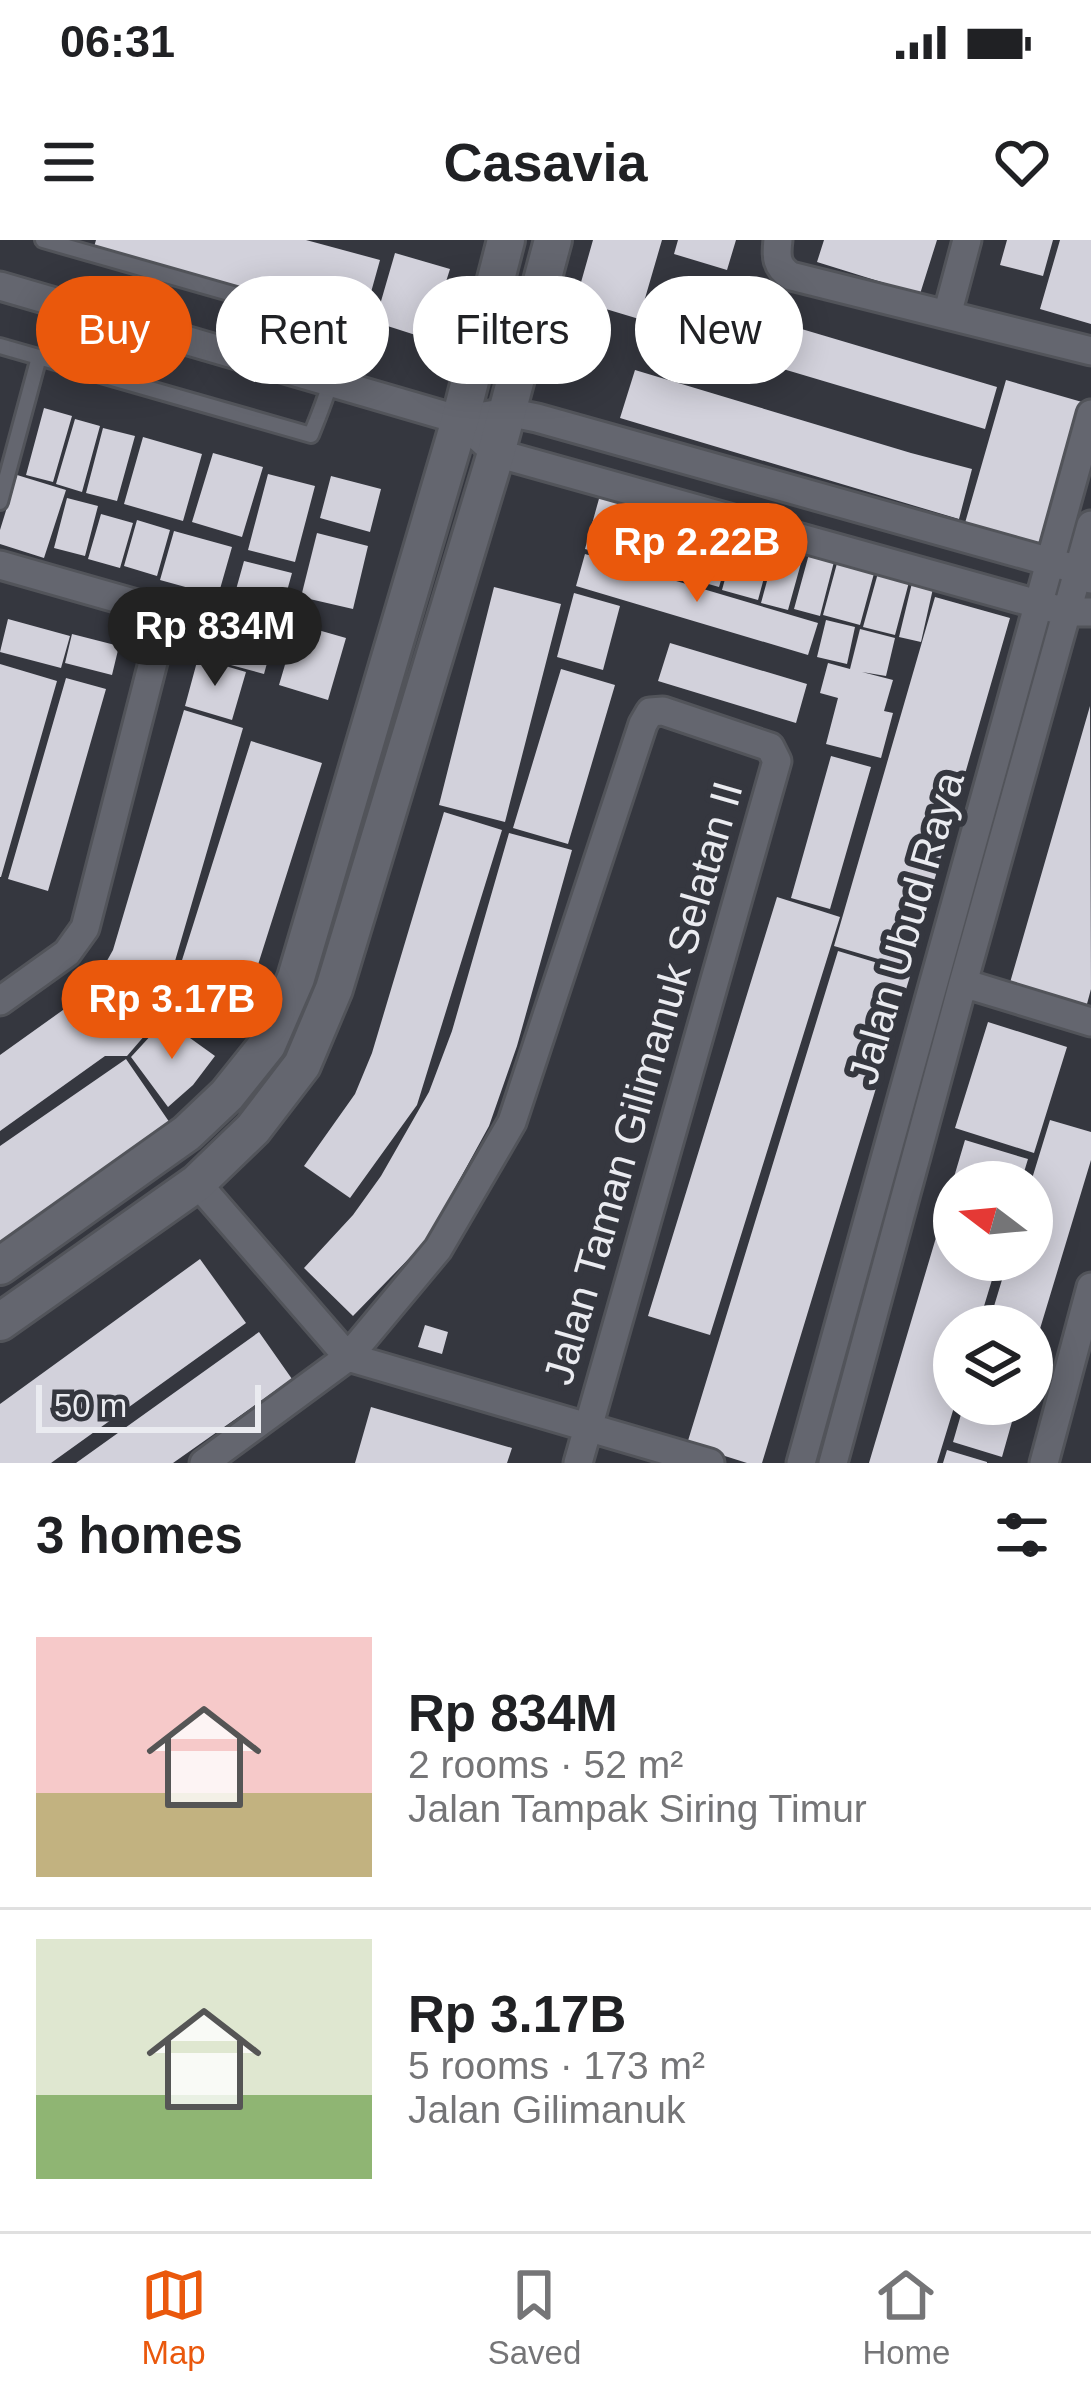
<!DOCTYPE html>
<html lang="en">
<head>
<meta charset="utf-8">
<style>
	:root { --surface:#fff; --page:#f6f6f6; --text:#202124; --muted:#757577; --line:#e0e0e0; --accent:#ea580c }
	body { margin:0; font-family:Helvetica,sans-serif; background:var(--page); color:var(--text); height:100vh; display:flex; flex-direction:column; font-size:45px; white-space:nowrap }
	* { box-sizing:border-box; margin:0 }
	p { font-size:39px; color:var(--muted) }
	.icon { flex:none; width:66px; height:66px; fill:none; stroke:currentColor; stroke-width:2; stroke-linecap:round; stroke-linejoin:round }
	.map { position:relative; height:1223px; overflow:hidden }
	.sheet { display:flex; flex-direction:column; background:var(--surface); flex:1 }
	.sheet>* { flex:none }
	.banner { position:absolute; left:36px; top:36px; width:1020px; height:108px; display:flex; gap:24px }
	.needle { width:78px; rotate:286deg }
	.fabs { position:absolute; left:933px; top:921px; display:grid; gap:24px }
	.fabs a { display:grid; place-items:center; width:120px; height:120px; border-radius:50%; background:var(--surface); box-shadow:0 6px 30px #0003; font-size:60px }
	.scale { position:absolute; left:36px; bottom:30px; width:225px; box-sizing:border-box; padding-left:12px; border:6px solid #eaebf0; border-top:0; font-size:33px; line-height:42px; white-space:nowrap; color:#eaebf0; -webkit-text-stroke:9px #35373f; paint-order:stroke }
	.price { position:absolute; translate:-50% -102px; padding:0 27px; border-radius:42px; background:var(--accent); color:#fff; font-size:39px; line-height:78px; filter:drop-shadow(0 3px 6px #0008) }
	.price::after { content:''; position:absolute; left:50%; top:72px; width:36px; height:27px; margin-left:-18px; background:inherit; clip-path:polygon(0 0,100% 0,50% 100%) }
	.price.active { background:#222; color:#fff }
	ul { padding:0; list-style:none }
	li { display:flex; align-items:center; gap:36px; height:300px; padding:0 36px }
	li+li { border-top:3px solid var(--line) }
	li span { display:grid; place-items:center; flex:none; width:336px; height:240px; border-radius:0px; color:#555 }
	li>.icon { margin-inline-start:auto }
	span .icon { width:144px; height:144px; fill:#fffc; stroke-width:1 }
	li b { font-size:51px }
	h2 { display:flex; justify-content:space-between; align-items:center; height:144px; padding:0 36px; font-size:51px }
	.tag { padding:0 42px; border-radius:54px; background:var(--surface); box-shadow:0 6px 30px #0003; font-size:42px; line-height:108px }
	.tag.active { background:var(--accent); color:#fff }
	.status { display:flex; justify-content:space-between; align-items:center; height:84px; padding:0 60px; background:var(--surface); direction:ltr }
	.status svg { height:33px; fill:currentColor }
	header { display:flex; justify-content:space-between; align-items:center; height:156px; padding:0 36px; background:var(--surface); font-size:54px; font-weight:700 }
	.dock { display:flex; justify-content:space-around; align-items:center; height:168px; border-top:3px solid var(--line); background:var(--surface); font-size:33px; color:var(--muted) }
	.dock a { display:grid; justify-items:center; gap:6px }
	.dock .active { color:var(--accent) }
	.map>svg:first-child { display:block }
	.building { fill:#d2d1db }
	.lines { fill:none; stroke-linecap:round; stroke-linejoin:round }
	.lane-casing { stroke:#52545a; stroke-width:20 }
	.street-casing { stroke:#52545a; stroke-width:33 }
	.secondary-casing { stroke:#52545a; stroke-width:42 }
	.lane { stroke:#64666f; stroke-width:14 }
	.street { stroke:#64666f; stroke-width:27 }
	.secondary { stroke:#64666f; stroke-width:36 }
	.labels { text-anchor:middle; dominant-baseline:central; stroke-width:12; stroke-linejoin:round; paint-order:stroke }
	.street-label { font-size:42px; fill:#eaebf0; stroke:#35373f }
</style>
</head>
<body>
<div class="status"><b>06:31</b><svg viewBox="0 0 49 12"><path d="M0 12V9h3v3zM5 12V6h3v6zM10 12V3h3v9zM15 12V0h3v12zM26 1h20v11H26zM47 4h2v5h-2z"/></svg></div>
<header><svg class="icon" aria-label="menu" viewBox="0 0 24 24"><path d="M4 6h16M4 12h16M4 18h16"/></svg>Casavia<svg class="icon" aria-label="heart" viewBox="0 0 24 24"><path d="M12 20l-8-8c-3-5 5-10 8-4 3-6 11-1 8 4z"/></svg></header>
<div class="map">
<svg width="1091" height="1223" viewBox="0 0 1091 1223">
	<rect width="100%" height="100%" fill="#35373f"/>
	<path class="building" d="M 96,0 L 306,0 L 380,20 L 363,81 L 94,7 Z
		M 593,0 L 662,0 L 639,79 L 576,60 Z
		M 678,0 L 736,0 L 727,30 L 674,14 Z
		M 824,0 L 937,0 L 920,54 L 817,22 Z
		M 1007,0 L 1053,0 L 1043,36 L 1000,25 Z
		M 1060,0 L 1091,0 L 1091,84 L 1040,69 Z
		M 395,13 L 450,29 L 428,99 L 375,82 Z
		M 761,77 L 997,147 L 985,189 L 749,119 Z
		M 635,130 L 911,213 L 972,229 L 959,279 L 620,178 Z
		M 1006,140 L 1082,162 L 1041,304 L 965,283 Z
		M 44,168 L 72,176 L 53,242 L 26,235 Z
		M 75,179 L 100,186 L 82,252 L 56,244 Z
		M 103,188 L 135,196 L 117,261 L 86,253 Z
		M 143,197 L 202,214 L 183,281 L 124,264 Z
		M 213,213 L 263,227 L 242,297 L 192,282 Z
		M 268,234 L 315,246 L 295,322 L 248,310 Z
		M 17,235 L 66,250 L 44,318 L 0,304 L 0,290 Z
		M 331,236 L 381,249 L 370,292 L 320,278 Z
		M 602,248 L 737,287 L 719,347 L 585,309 Z
		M 67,258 L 98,266 L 85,316 L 54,308 Z
		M 101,274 L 133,283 L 120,328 L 88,319 Z
		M 137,280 L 170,290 L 157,336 L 124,326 Z
		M 739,288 L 775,297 L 758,360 L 722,350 Z
		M 174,291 L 232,307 L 218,356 L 160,340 Z
		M 317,293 L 368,306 L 353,369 L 301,357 Z
		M 779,297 L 806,305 L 788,370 L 761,363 Z
		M 812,303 L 837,310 L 820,376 L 794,369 Z
		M 585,314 L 818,383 L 808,415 L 576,346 Z
		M 839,316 L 876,326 L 860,385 L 823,375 Z
		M 244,321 L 292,333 L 264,434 L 216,421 Z
		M 878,333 L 909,342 L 895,395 L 863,387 Z
		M 913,339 L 934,344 L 921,402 L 899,397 Z
		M 494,347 L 561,364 L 505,582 L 439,565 Z
		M 574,353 L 620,366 L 603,430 L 557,417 Z
		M 935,357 L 1010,378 L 909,728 L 834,706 Z
		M 8,379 L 70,396 L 61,428 L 0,412 Z
		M 826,380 L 855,387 L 847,424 L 817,417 Z
		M 297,384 L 346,398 L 328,460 L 279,445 Z
		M 860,389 L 895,398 L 886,436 L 862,432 L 893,440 L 884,471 L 893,473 L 881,518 L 826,504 L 838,458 L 820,453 L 828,423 L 850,429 Z
		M 72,394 L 119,406 L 112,435 L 65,423 Z
		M 670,403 L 807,444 L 796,483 L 658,441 Z
		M 198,418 L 246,432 L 232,480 L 185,466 Z
		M 0,424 L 57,441 L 1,637 L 0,637 Z
		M 561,429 L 615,445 L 568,604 L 513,588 Z
		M 66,438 L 106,449 L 48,651 L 8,639 Z
		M 1090,466 L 1091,749 L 1084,775 L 1007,753 Z
		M 184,470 L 243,488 L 173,728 L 173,740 L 152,787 L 127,816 L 105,816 L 0,891 L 0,815 L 70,765 L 99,735 L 113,710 Z
		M 251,501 L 322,523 L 236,794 L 166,771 Z
		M 831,516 L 871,527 L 830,669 L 791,658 Z
		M 444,572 L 502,590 L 417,865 L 350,958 L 304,926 L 355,854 L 372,813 Z
		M 509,593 L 572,610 L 517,806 L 489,886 L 426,1001 L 353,1076 L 304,1028 L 353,975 L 381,936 L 429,852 L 452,791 Z
		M 777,657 L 840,677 L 710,1095 L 648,1076 Z
		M 838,711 L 911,733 L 762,1223 L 747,1223 L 687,1204 Z
		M 165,780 L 215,816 L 193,845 L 168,867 L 131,817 Z
		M 988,782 L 1067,807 L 1034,913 L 955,888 Z
		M 126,819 L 172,886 L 0,1005 L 0,906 Z
		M 1050,880 L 1091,892 L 1091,920 L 1033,1112 L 1032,1086 L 988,1086 L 1008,1020 L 1032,1020 L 1031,942 Z
		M 965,900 L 1028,919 L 1021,942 L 954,942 L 954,1020 L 998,1020 L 978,1086 L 954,1086 L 955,1164 L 937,1223 L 869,1223 Z
		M 200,1019 L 246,1083 L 51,1223 L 0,1223 L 0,1164 Z
		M 425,1085 L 448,1092 L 442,1114 L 418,1107 Z
		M 259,1092 L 292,1139 L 173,1223 L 76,1223 Z
		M 964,1164 L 1017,1164 L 1002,1217 L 953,1202 Z
		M 371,1167 L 512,1208 L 507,1223 L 355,1223 Z
		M 947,1210 L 987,1222 L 987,1223 L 943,1223 Z"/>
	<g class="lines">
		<defs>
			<path id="lane" d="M 0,106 L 311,195 C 321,169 350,105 331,82 L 43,0
				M 0,262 L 39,117"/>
			<path id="street" d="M 778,0 C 776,16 776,27 791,36 L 1091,111
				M 0,46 L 460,180 L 507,172 L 537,178 L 1079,330 L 1091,339
				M 947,75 L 967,0
				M 460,180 L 496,213 L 1066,372 L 1091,372
				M 0,325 L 151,368 L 162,387 L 85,688 L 67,713 L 0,761
				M 963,743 L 1091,782
				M 197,943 L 348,1117 L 710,1223
				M 204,1223 L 348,1117 L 438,1009 L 512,882 L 643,484 L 650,472 L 663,471 L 770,507 L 777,521 L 578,1223
				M 801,1223 L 1091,174
				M 833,1223 L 963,743 L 1091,285
				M 1044,1223 L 1091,1047"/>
			<path id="secondary" d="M 0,1026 L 187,893 L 227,855 L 267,805 L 296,738 L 460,180 L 506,0
				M 0,1082 L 197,943 L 253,889 L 302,825 L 334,749 L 496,213 L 553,0"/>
		</defs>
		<use href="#lane" class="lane-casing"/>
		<use href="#street" class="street-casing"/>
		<use href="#secondary" class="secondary-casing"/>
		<use href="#lane" class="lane"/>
		<use href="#street" class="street"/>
		<use href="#secondary" class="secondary"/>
	</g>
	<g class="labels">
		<g class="street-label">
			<text transform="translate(906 688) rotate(-74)">Jalan Ubud Raya</text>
			<text transform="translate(643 843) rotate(-74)">Jalan Taman Gilimanuk Selatan II</text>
		</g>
	</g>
</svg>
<div class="fabs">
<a><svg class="needle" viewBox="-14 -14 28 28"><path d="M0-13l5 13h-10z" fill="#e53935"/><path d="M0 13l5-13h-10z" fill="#757577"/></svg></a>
<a><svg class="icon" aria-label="layers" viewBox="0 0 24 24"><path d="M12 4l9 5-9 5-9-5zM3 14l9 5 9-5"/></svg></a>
</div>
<div class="scale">50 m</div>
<b class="price" style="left:697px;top:365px">Rp 2.22B</b>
<b class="price active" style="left:215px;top:449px">Rp 834M</b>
<b class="price" style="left:172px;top:822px">Rp 3.17B</b>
<div class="banner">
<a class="tag active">Buy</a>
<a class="tag">Rent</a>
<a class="tag">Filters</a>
<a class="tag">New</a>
</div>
</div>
<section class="sheet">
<h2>3 homes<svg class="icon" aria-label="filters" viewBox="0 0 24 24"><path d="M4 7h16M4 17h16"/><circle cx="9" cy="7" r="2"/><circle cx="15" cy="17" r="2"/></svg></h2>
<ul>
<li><span style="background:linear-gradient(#f6c9c9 65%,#c2b280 0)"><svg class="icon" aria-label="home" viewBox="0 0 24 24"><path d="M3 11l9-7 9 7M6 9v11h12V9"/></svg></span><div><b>Rp 834M</b><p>2 rooms · 52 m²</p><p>Jalan Tampak Siring Timur</p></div></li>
<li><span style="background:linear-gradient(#dfe7d0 65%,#8fb573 0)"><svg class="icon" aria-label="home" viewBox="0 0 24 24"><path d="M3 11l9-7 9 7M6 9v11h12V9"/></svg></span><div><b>Rp 3.17B</b><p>5 rooms · 173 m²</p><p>Jalan Gilimanuk</p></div></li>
</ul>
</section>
<nav class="dock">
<a class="active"><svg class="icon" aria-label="map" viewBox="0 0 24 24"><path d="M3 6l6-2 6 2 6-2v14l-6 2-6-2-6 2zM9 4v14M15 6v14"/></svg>Map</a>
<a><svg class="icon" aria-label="saved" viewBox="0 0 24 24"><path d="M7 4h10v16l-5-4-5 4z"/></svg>Saved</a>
<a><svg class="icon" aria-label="home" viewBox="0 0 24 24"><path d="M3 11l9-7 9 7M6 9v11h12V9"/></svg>Home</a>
</nav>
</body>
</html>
